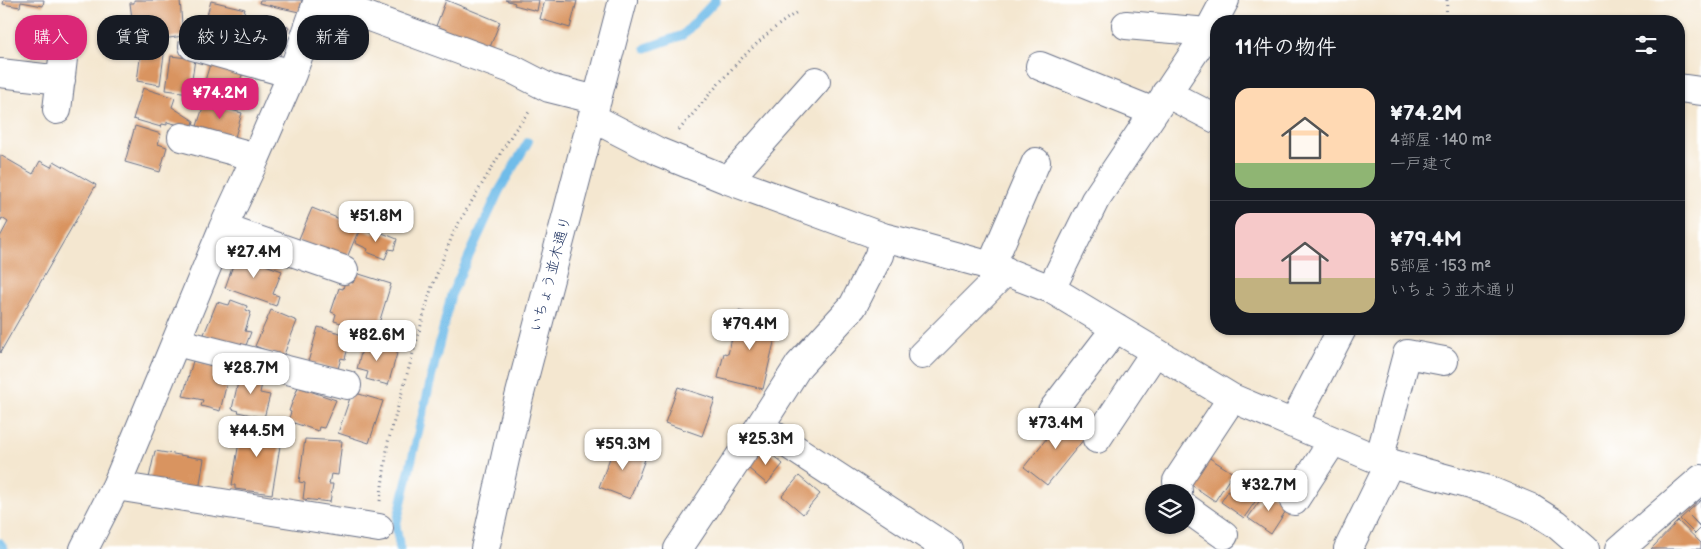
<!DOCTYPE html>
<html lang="ja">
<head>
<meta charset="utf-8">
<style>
	:root { --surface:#171b24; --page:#20242c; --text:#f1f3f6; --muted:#9ea1a6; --line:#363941; --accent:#db2777 }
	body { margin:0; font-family:"Balsamiq Sans","Klee One",sans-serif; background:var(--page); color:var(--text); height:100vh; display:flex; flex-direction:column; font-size:19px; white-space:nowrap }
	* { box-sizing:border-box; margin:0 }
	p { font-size:16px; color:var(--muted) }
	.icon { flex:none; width:28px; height:28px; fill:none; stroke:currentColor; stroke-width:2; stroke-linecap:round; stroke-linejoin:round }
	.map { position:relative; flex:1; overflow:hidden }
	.drawer { position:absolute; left:1210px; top:15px; width:475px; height:320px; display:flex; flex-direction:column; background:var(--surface); border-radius:20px; box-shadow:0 1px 4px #0004 }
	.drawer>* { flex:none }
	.banner { position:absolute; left:15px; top:15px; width:475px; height:45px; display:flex; gap:10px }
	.fabs { position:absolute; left:1145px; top:484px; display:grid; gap:10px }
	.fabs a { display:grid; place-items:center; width:50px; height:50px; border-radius:50%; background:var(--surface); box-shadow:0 1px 4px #0004; font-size:25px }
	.price { position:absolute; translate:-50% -42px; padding:0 11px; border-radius:10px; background:#fff; color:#222; font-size:16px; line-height:32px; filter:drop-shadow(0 1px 2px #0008) }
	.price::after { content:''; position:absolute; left:50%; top:30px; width:15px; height:11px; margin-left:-8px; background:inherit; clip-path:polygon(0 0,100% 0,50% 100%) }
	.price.active { background:var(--accent); color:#fff }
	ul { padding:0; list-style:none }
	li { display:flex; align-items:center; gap:15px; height:125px; padding:0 25px }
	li+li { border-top:1px solid var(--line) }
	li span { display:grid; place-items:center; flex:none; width:140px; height:100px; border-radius:15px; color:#555 }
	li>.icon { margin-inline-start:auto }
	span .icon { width:60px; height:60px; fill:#fffc; stroke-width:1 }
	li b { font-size:21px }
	h2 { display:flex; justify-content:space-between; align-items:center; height:60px; padding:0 25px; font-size:21px }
	.chip { padding:0 18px; border-radius:20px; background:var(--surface); box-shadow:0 1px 4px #0004; font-size:18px; line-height:45px }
	.chip.active { background:var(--accent); color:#fff }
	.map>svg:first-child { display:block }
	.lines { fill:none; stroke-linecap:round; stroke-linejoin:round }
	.stream { stroke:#6fbce9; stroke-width:9 }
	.building { fill:#d99460 }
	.minor-casing { stroke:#676f86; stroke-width:30 }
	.path { stroke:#676f86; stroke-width:3; stroke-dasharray:1 4; stroke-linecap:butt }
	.minor { stroke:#fff; stroke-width:28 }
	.labels { text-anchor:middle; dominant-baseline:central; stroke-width:4; stroke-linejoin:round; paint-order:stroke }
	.street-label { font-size:15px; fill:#1b2f5e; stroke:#fff }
</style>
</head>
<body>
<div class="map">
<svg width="1701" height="549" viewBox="0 0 1701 549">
	<rect width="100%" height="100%" fill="#fff"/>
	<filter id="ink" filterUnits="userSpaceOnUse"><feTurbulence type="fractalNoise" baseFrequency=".02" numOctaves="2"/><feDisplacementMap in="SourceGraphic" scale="10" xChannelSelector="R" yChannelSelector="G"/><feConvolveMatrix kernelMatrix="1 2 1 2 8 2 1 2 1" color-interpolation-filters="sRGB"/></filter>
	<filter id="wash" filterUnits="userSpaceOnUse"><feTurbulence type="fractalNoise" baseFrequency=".0096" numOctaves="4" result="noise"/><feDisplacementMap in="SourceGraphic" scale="20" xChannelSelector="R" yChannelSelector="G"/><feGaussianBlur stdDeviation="1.12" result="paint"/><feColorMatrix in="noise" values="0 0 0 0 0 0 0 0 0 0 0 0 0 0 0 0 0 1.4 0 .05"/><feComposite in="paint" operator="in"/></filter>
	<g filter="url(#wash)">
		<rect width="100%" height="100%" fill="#f4e7d0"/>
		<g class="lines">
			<path class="stream" d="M 646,48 L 683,35 L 716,0
				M 0,543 L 4,549
				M 400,549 L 396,526 L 451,295 L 499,191 L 528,142"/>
		</g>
		<g id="blocks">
			<path class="building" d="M 4,0 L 44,0 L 43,6 L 21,2 L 20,7 L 3,4 Z
				M 134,0 L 180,0 L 183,36 L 135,43 L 130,3 L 134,3 Z
				M 260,0 L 302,0 L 299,12 L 259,3 Z
				M 446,0 L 500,22 L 490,47 L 436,26 Z
				M 505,0 L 539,0 L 537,11 L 514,5 L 515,3 Z
				M 545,0 L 577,1 L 570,28 L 540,19 Z
				M 211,1 L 245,9 L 235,47 L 201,37 Z
				M 260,18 L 289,27 L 278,61 L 249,51 Z
				M 142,44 L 165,47 L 160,85 L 137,81 Z
				M 171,56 L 195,59 L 190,93 L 166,90 Z
				M 210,64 L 253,70 L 252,77 L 242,75 L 240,81 L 250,84 L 243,109 L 204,99 L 208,85 L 204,84 Z
				M 143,88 L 175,98 L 172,107 L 194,121 L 192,128 L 167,122 L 167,125 L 162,124 L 161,127 L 133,119 Z
				M 209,104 L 242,113 L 235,137 L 197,126 L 203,107 L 208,108 Z
				M 135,126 L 161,134 L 158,144 L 167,147 L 160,172 L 125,162 Z
				M 0,155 L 33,174 L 40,161 L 51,167 L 54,161 L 96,185 L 0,353 L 0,237 L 8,222 L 2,218 L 0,222 Z
				M 312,208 L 360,227 L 346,260 L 298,241 Z
				M 361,229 L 374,234 L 375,230 L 397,239 L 394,250 L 389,249 L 385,259 L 367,252 L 368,249 L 355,243 Z
				M 238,251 L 250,255 L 249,259 L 282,271 L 273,294 L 279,296 L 276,306 L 225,288 Z
				M 356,273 L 391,284 L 376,333 L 334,321 L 336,314 L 331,312 L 339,288 L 343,289 L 345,281 L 353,283 Z
				M 231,300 L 247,306 L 246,310 L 251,312 L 245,331 L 251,332 L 245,348 L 204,334 L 217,302 L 229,305 Z
				M 271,310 L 297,321 L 283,357 L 255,346 Z
				M 739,311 L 779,321 L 763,389 L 718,378 L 724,353 L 728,354 Z
				M 318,327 L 351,336 L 345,359 L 341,358 L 338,369 L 308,362 Z
				M 364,341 L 398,350 L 388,385 L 366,379 L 368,372 L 357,369 Z
				M 193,361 L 230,370 L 220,411 L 201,406 L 203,400 L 183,396 Z
				M 241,369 L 264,374 L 260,393 L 270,395 L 264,418 L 238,412 L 239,411 L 232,409 Z
				M 298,387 L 336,400 L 324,428 L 319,427 L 318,431 L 288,421 L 291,412 L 289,411 Z
				M 678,387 L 715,399 L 702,436 L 665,423 Z
				M 352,392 L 383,401 L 369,443 L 338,433 Z
				M 1065,415 L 1088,434 L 1047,485 L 1024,467 Z
				M 242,423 L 283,428 L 272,494 L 235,489 L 235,485 L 232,485 Z
				M 305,439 L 342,441 L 338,475 L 331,474 L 329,484 L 333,484 L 330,502 L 303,499 L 305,483 L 299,482 Z
				M 616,442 L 647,454 L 630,499 L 599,487 Z
				M 764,448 L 783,464 L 767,484 L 748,468 Z
				M 155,451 L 204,459 L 199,490 L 149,478 Z
				M 1208,457 L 1233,473 L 1215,501 L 1190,484 Z
				M 1239,474 L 1263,490 L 1244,518 L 1221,502 Z
				M 799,476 L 820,494 L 803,514 L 782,496 Z
				M 1266,491 L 1289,506 L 1271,534 L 1248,518 Z
				M 1701,500 L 1701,527 L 1690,516 L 1701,528 L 1695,534 L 1680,519 Z
				M 1678,521 L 1701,543 L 1701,549 L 1651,549 Z"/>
		</g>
	</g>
	<g filter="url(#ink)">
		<use href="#blocks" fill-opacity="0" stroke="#676f86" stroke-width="1"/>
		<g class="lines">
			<defs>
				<path id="minor" d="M 323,0 L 514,70 L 549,88 L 597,100
					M 1126,25 L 1208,32
					M 193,46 L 292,74
					M 1040,66 L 1154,112
					M 0,73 L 61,80
					M 1679,88 L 1701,91
					M 1166,93 L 1216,119
					M 57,110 L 64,50
					M 593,118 L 659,152 L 728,180 L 883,237 L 911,244 L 991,266 L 1051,289 L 1232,398 L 1379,460 L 1488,490 L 1529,507 L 1556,524 L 1585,549
					M 182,137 L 256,157
					M 728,180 L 816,81
					M 223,228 L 344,270
					M 991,266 L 1036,162
					M 1051,289 L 1095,200 L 1208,32 L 1225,0
					M 176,342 L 347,385
					M 922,355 L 1006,271
					M 1052,411 L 1116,328
					M 1293,424 L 1342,329
					M 760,426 L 948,549
					M 1097,439 L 1155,352
					M 1379,460 L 1407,354 L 1444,361
					M 116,486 L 379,528
					M 1178,492 L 1177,481 L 1232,398
					M 1294,501 L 1333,441
					M 1186,508 L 1224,535
					M 84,549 L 116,486 L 223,228 L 256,157 L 292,74 L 318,0
					M 485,549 L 517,405 L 623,0
					M 678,549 L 760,426 L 799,365 L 853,306 L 879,255 L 883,237
					M 1348,549 L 1390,463
					M 1620,549 L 1701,479"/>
			</defs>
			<use href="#minor" class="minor-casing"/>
			<path class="path" d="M 1446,21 L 1447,0
				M 679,130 C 716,88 751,40 799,11
				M 380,501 L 388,442 L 432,286 L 455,229 L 514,131 L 530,111"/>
			<use href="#minor" class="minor"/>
		</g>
	</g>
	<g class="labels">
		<g class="street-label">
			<text transform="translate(551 274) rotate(-75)">いちょう並木通り</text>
		</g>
	</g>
</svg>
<div class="fabs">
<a><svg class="icon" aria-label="layers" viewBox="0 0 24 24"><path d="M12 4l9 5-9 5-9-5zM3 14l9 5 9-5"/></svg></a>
</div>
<b class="price active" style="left:220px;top:120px">¥74.2M</b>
<b class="price" style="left:376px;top:243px">¥51.8M</b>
<b class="price" style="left:254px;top:279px">¥27.4M</b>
<b class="price" style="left:750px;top:351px">¥79.4M</b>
<b class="price" style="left:377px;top:362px">¥82.6M</b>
<b class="price" style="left:251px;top:395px">¥28.7M</b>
<b class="price" style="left:1056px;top:450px">¥73.4M</b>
<b class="price" style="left:257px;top:458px">¥44.5M</b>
<b class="price" style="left:766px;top:466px">¥25.3M</b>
<b class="price" style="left:623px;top:471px">¥59.3M</b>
<b class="price" style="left:1269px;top:512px">¥32.7M</b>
<div class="banner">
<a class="chip active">購入</a>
<a class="chip">賃貸</a>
<a class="chip">絞り込み</a>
<a class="chip">新着</a>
</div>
<section class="drawer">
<h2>11件の物件<svg class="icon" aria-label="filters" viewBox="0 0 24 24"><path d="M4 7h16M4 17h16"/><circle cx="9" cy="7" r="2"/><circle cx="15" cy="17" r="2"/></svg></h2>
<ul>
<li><span style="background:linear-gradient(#ffd9b3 75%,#8fb573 0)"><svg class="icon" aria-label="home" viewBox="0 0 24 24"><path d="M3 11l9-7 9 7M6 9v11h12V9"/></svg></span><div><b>¥74.2M</b><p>4部屋 · 140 m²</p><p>一戸建て</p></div></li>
<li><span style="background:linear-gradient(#f6c9c9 65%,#c2b280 0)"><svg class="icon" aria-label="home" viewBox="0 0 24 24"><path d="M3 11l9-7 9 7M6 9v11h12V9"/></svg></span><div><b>¥79.4M</b><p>5部屋 · 153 m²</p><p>いちょう並木通り</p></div></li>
</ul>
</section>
</div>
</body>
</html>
